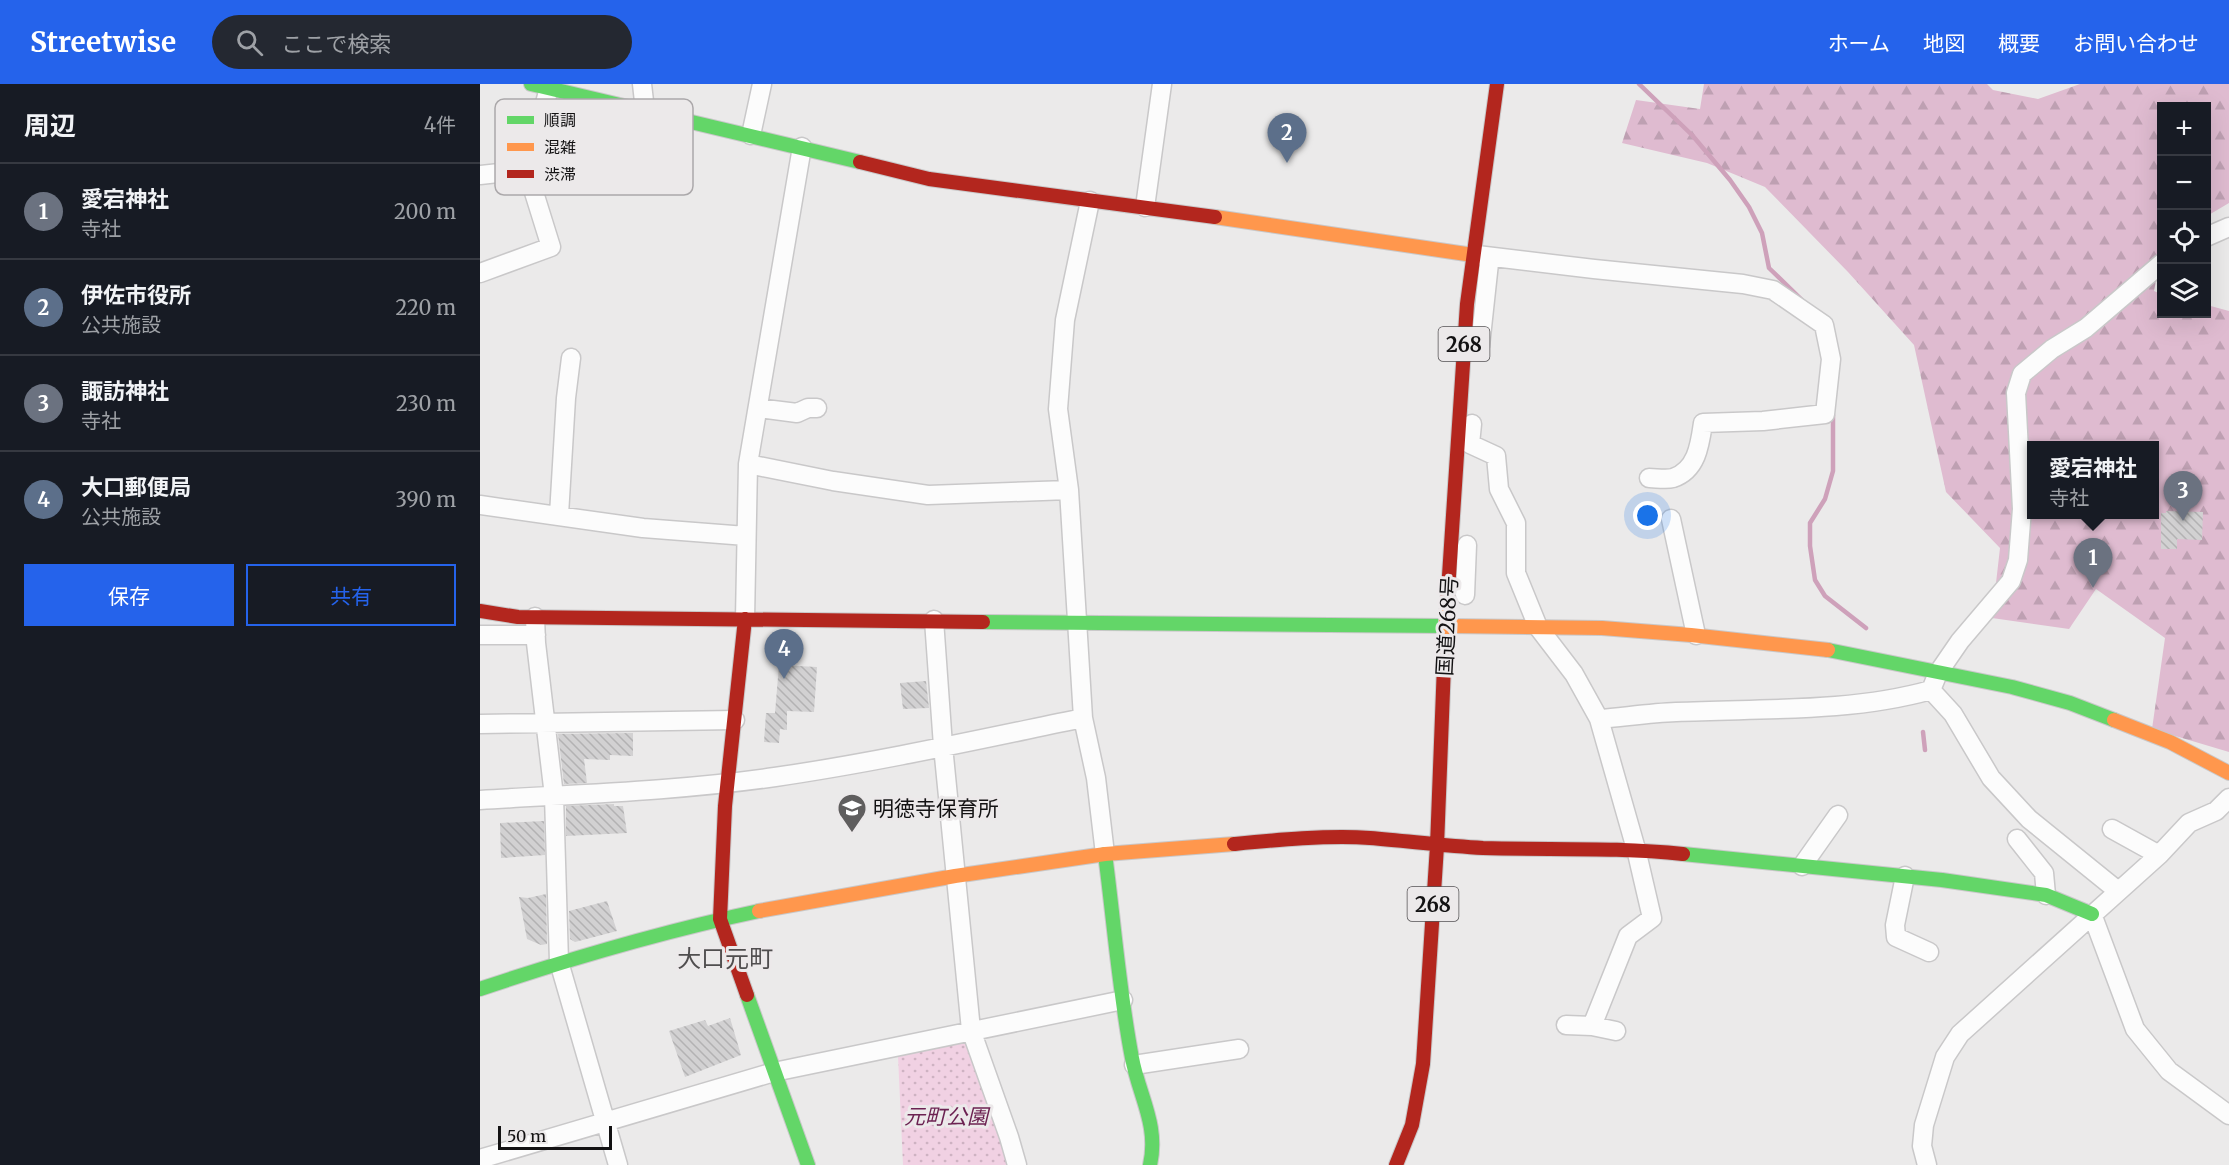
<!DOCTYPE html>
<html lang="ja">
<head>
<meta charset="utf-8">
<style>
	:root { --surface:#171b24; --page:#242831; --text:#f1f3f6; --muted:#9ea1a6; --line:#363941; --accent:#2563eb }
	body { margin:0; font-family:Merriweather,"Noto Sans JP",serif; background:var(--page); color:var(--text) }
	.controls { position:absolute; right:18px; top:18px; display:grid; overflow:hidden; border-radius:0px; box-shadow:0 6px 24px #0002 }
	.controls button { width:54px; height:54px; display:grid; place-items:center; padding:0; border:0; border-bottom:2px solid var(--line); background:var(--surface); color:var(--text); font:30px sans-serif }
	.scale { position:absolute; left:18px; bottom:15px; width:114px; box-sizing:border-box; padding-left:6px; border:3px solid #131213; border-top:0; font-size:16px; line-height:21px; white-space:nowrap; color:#131213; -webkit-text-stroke:4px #ece9ea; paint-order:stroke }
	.you { position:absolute; left:1168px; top:432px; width:21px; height:21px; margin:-15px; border:4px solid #fff; border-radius:50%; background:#1a73e8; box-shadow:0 0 0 9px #1a73e833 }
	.badge { display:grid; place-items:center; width:39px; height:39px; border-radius:50%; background:var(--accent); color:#fff; font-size:20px; font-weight:700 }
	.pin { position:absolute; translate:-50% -50px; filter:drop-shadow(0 2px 3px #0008) }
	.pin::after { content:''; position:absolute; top:32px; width:21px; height:18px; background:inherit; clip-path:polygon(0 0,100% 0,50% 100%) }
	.popup { position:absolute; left:1547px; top:357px; width:132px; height:78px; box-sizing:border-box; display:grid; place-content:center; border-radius:0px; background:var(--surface); filter:drop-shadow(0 2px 4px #0005); font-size:20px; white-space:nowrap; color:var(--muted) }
	.popup b { font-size:22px; color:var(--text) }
	.popup::after { content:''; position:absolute; left:50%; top:100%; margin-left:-12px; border:12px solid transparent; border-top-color:var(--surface) }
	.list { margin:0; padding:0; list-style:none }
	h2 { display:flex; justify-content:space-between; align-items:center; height:78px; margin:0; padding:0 24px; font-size:26px }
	h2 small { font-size:20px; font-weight:400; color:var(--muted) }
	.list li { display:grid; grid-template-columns:39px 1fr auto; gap:18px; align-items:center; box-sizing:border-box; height:96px; padding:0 24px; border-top:2px solid var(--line) }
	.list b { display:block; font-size:22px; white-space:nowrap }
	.list p { margin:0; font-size:20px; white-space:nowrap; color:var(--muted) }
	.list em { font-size:20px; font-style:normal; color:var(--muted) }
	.actions { display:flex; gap:12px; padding:18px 24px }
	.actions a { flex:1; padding:14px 0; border:2px solid var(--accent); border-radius:0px; text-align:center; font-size:21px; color:var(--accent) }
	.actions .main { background:var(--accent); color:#fff }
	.icon { flex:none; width:33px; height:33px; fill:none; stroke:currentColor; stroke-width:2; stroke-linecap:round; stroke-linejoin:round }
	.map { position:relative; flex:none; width:1749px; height:1081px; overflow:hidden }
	header { display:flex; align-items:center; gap:36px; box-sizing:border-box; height:84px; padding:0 30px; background:var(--accent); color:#fff }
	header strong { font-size:28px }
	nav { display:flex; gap:33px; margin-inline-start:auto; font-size:21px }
	.search { width:420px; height:54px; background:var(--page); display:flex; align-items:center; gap:15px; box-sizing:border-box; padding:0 21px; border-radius:33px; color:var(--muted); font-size:22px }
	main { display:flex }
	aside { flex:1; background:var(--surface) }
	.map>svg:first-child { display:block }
	.forest { fill:url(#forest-firs); fill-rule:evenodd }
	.park { fill:url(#park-dots) }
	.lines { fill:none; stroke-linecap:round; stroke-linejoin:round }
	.stream { stroke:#cea1ba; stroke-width:4.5 }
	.building { fill:url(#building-back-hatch) }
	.street-casing { stroke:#c9c8c9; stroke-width:21 }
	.fast-casing { stroke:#c9c8c9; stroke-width:16 }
	.slow-casing { stroke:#c9c8c9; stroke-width:16 }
	.jam-casing { stroke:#c9c8c9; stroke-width:16 }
	.street { stroke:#fcfcfc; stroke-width:18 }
	.fast { stroke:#63d668; stroke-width:14 }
	.slow { stroke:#ff974d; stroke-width:14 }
	.jam { stroke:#b3261e; stroke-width:14 }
	.slow-bridge-casing { stroke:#c9c8c9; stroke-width:16; stroke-linecap:butt }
	.slow-bridge { stroke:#ff974d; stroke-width:14 }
	.labels { text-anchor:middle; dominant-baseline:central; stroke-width:6; stroke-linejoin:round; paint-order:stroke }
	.shield { fill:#ece9ea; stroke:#545254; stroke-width:1.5 }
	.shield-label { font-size:20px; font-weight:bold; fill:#131213 }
	.street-label { font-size:21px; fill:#131213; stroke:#ece9ea }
	.poi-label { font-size:21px; fill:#131213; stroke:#ece9ea; text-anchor:start }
	.park-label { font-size:21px; font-style:italic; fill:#6c2252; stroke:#ece9ea }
	.quarter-label { font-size:24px; fill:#504e4f; stroke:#ece9ea }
	.key { fill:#ece9ea; stroke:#aba8aa; stroke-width:1.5 }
	.key-label { font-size:16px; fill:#131213 }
</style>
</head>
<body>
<header>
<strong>Streetwise</strong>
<div class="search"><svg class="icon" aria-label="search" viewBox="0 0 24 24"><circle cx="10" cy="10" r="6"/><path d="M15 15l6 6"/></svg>ここで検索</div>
<nav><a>ホーム</a><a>地図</a><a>概要</a><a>お問い合わせ</a></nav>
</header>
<main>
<aside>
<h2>周辺<small>4件</small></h2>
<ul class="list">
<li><span class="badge" style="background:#6b7280">1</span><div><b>愛宕神社</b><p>寺社</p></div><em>200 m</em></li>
<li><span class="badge" style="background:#5c6f8a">2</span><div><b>伊佐市役所</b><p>公共施設</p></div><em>220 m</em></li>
<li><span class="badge" style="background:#6b7280">3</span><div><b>諏訪神社</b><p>寺社</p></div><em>230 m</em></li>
<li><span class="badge" style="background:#5c6f8a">4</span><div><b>大口郵便局</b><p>公共施設</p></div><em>390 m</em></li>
</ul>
<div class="actions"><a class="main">保存</a><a>共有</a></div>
</aside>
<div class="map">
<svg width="1749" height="1081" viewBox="0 0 1749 1081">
	<defs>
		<pattern id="forest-firs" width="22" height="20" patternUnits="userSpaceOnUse" patternTransform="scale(1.5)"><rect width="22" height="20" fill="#dfbbd0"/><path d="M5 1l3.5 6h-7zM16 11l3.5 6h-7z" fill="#bea0b2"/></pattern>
		<pattern id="park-dots" width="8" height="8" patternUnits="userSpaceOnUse" patternTransform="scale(1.5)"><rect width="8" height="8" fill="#f1d1e3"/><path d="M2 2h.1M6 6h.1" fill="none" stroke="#ceb2c2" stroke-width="1.8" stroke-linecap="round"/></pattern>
		<pattern id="building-back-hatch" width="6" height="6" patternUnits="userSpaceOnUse" patternTransform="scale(1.5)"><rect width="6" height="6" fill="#d2d1d2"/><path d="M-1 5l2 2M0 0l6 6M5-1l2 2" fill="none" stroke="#b3b2b3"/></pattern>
	</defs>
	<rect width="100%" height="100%" fill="#ebeaea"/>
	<path class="forest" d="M1224,0h283l6,6 45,9 42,-15h149v119l-22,13 -1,-110h-44v144l-8,41 7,3 1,20h44l1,-9 22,6v441l-77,-23 13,-91 -69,-49 -27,40 -77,-11 8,-70 -54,-56 -32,-147 -66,-73 -83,-85 -58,-24 -85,-20 14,-43 64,9zM1552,362h122v68h-122z"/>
	<path class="park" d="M482,957l6,2 43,122h-108l-5,-109z"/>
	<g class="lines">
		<path class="stream" d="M1159,0l53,51 38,45 19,27 13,26 7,35 33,32
			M1353,331v56l-8,28 -15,24v23l5,34 10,16 41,32
			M1443,648l2,18"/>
	</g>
	<path class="building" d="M1686,427l37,1 -1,28 -25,-1v10h-16v-36h5z
		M299,581l38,2 -3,45 -27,-1v19l-7,-1 -1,14 -15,-1 2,-29h9z
		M446,597l3,27 -26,1 -3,-26z
		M153,649v23l-23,-1v5l-26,-1 3,24 -23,1 -6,-50z
		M134,720v2h9l4,27 -61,3v-30z
		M64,737l1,34 -44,3 -1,-35z
		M66,810l1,50 -6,1 -14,-6 -8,-42 9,1z
		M127,817l10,30 -42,11 -5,-3 -1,-28z
		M250,934l11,37 -56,22 -16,-46 36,-11 3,6z"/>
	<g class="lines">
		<g class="street-casing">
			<path id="street" d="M162,0l3,26
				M271,51l11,-51
				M0,91l47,-5
				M610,117l-25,119 -7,89 11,81 14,228 13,60 9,76
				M665,123l17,-123
				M1726,153l23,-10
				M997,171l117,14 149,15 30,6 51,35 7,34 -6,55 -62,7 -60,2c-3,21 -6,47 -30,55 -7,2 -17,0 -24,0
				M0,189l71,-26 -24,-77 22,-82
				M1000,262l9,-83
				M278,324l39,5 11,-5h9
				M992,340l-2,20 26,12 3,33 17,34v50l22,54 36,47 25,45 37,130 16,69 -24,18 -36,90 -26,-1
				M268,380l85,17 95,14 141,-5
				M0,421l163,23 103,8
				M79,431l7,-117 5,-40
				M1191,435l25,116
				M985,511l2,-50
				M55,533l1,26 18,153 5,166 59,203
				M265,535l3,-155 54,-317
				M454,536l9,126 28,284 38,107 8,28
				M0,551h56
				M1119,635c25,-2 51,-6 77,-7 84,-4 173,1 255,-22
				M0,640l255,-4
				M0,716c98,-6 198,-9 295,-23 103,-15 206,-38 308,-59
				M1632,745l47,26
				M1537,755l27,34 2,22
				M1322,782l36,-51
				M1425,792l-10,49 1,12 33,15
				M1638,807l-89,-72 -38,-41 -38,-64 -22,-24 7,-17 22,-32 51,-60 7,-21 4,-51 -6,-116 6,-19 30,-25 34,-21 76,-65
				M1612,830l43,115 34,42 60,44
				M1112,942l24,5
				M654,981l105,-16
				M0,1075l294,-87 349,-72
				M1447,1081l-5,-19 2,-21 21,-68 15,-23 199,-179 30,-32 27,-12 13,-13"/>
		</g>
		<g class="fast-casing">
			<path id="fast" d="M51,0l329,78
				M503,538l465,4
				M1348,566l184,37 58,16 44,17
				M625,770c9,68 14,137 27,204 7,38 27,67 18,107
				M1203,770l259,26 104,15 46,19
				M0,905c92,-31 185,-58 279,-78
				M267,911l61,170"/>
		</g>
		<g class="slow-casing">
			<path id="slow" d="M735,133l258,38
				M968,542l154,2 89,7 137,15
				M1634,636l56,22 59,31
				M279,827l196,-35 150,-22 129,-10"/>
		</g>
		<g class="jam-casing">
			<path id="jam" d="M380,78l69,17 286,38
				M967,522l20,-302 30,-220
				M0,527l38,6 465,5
				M265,535l-20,187 -5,113 27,76
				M754,760c42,-4 94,-9 136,-6 38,3 75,8 113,10 67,2 134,-1 200,6
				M916,1081l16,-40 11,-61 14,-218 8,-207"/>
		</g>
		<use href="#street" class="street"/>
		<use href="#fast" class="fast"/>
		<use href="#slow" class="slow"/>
		<use href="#jam" class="jam"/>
		<g class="slow-bridge-casing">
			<path id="slow-bridge" d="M965,555l2,-33"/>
		</g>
		<use href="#slow-bridge" class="slow-bridge"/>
	</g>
	<defs>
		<g id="school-pin" transform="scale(1.5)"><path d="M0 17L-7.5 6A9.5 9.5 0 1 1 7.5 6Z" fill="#5f5e5e" stroke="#ece9ea"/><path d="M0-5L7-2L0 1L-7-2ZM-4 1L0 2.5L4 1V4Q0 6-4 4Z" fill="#fff"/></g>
	</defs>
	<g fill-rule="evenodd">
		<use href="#school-pin" x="372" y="724"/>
	</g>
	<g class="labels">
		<g class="shield">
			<rect x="958.5" y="243" width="51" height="34" rx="4.5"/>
			<rect x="927.5" y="803" width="51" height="34" rx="4.5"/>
		</g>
		<g class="shield-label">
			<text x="984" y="260">268</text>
			<text x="953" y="820">268</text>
		</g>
		<g class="street-label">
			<text transform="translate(967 542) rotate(-87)">国道268号</text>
		</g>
		<g class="poi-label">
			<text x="393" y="724">明徳寺保育所</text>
		</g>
		<g class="park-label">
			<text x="466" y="1032">元町公園</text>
		</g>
		<g class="quarter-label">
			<text x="245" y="874">大口元町</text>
		</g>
	</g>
	<rect x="15" y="15" width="198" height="96" rx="9" class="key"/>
	<rect x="27" y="32" width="27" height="8" fill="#63d668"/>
	<rect x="27" y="59" width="27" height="8" fill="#ff974d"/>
	<rect x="27" y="86" width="27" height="8" fill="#b3261e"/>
	<g class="key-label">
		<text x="64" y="42">順調</text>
		<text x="64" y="69">混雑</text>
		<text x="64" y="96">渋滞</text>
	</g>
</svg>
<div class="controls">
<button>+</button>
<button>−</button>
<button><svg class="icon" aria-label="locate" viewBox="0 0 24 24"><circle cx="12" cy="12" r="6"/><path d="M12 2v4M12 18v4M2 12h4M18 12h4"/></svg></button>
<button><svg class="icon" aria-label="layers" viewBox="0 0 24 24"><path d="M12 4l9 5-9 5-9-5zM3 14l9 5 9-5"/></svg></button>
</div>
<div class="scale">50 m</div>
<div class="you"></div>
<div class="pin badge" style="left:1613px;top:504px;background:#6b7280">1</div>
<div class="popup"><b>愛宕神社</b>寺社</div>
<div class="pin badge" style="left:807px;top:79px;background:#5c6f8a">2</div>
<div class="pin badge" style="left:1703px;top:437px;background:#6b7280">3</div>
<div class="pin badge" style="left:304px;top:595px;background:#5c6f8a">4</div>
</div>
</main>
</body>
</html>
